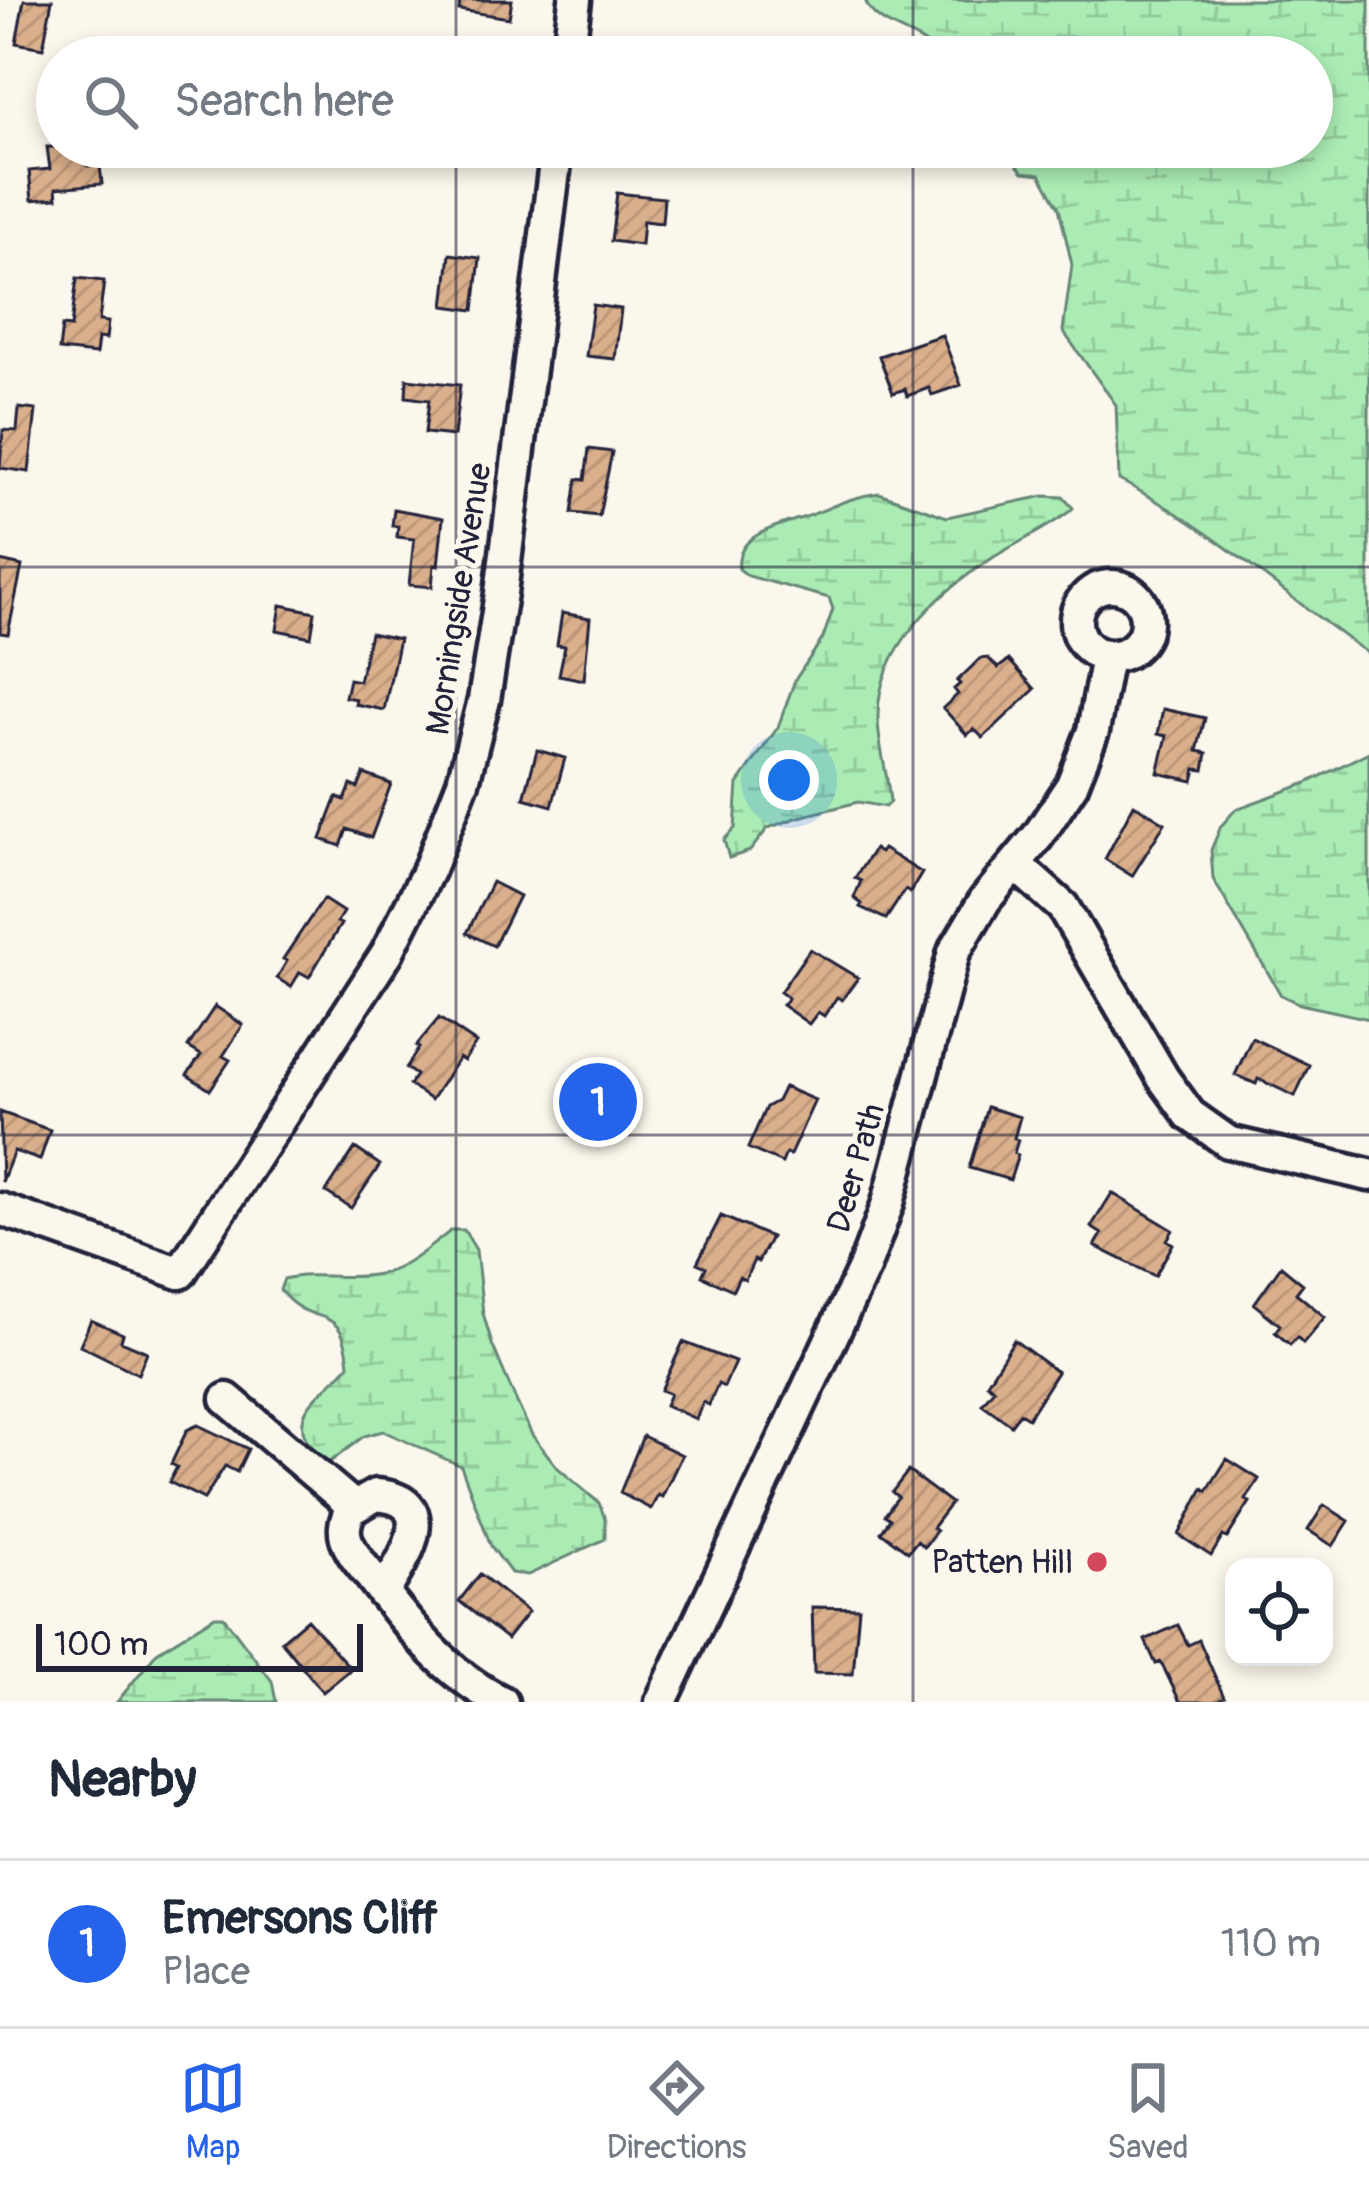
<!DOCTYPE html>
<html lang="en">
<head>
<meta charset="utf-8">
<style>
	:root { --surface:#fff; --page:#f6f6f7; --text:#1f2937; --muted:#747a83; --line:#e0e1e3; --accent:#2563eb }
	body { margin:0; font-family:Pangolin,sans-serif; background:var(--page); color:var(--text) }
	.controls { position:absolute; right:36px; bottom:36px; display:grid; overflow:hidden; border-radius:24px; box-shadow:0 6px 18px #0003 }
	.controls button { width:108px; height:108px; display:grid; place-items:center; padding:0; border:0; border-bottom:3px solid var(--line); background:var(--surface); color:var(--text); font:60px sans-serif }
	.scale { position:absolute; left:36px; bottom:30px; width:327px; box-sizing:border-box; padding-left:12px; border:6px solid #22223b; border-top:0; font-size:33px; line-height:42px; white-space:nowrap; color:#22223b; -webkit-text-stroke:9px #fbf7ec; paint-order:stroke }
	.you { position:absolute; left:789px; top:780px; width:42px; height:42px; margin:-30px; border:9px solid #fff; border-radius:50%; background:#1a73e8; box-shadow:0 0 0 18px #1a73e833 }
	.badge { display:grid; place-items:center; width:78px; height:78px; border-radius:50%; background:var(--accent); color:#fff; font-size:39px; font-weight:700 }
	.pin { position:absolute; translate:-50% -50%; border:6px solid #fff; box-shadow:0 3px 12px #0006 }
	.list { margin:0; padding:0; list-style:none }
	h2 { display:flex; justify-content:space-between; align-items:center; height:156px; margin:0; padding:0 48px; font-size:51px }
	h2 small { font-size:39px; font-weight:400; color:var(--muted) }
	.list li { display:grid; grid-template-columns:78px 1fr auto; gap:36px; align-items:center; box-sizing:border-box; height:168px; padding:0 48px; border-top:3px solid var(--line) }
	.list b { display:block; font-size:45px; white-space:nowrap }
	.list p { margin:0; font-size:39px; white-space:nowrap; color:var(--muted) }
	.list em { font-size:39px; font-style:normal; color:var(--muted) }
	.icon { flex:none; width:66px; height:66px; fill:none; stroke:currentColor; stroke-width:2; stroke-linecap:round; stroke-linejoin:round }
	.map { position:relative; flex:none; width:1369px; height:1702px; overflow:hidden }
	.search { position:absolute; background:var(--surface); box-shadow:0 6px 18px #0003; left:36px; right:36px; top:36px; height:132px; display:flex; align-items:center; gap:30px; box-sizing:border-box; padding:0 42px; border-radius:66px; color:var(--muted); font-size:45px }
	.sheet { height:324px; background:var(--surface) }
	nav { display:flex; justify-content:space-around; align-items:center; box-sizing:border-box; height:168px; border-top:3px solid var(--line); background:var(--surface); font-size:33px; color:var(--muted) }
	nav a { display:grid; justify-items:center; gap:6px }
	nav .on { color:var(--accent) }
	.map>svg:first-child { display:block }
	.wetland { fill:url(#wetland-marsh); stroke:#668778; stroke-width:3 }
	.building { fill:url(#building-hatch); stroke:#22223b; stroke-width:3 }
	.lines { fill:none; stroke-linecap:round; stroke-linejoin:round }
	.minor-casing { stroke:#22223b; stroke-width:39 }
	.minor { stroke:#fbf7ec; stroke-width:30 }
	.grid { fill:none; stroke:#22223b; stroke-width:3; stroke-opacity:0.55 }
	.poi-dot { fill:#d1495b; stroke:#fbf7ec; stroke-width:4.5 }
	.labels { text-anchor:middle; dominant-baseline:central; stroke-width:10; stroke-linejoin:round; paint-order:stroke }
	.street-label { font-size:33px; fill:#22223b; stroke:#fbf7ec }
	.poi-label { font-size:33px; fill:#22223b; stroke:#fbf7ec; text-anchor:end }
</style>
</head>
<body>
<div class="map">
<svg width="1369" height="1702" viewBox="0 0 1369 1702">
	<defs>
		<pattern id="wetland-marsh" width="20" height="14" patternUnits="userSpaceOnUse" patternTransform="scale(3)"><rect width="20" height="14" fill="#abecb4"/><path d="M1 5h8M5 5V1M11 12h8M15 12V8" fill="none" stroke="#93ca9c"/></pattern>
		<pattern id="building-hatch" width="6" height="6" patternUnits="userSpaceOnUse" patternTransform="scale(3)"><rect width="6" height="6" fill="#daaf8b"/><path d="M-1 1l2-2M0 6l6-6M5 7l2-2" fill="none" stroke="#bb9679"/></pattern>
	</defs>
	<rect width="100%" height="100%" fill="#fbf7ec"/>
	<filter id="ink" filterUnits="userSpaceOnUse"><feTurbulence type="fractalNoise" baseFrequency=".00833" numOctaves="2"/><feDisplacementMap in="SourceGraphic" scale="24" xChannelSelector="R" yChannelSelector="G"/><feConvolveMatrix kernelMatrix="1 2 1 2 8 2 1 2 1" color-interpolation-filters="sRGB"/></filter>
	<g filter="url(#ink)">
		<path class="wetland" d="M865,0h504v654c-84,-58 -158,-127 -250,-174l-3,-75 -53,-74 9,-66 -13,-57 -19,-34 -17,-2 -11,-13 -3,-12h303v-90h-373c-18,-27 -63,-26 -74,-57z
			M879,493l68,24 97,-21 19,1 10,11c-10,12 -62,38 -79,49 -55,35 -117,91 -116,161 0,28 10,56 12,84l-5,5 -27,-5 -62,16 -28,10 -18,23 -21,7 -5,-18 11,-12 3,-44 40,-57 17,-47 28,-42 10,-29 -4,-11 -81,-22 -9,-7c-6,-39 52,-45 77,-56 22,-9 39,-17 63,-20z
			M1369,752v267l-69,-15 -19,-9 -68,-116 -2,-29 10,-24 15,-17 71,-26z
			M452,1230h12l12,20 7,63 9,31 22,52 18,39 26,33 41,35 6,16v20l-77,36 -17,-2 -20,-27 -30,-80 -78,-35 -19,5 -34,26c-13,-5 -13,-7 -21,-18 -23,-35 21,-55 40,-79 -6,-68 -37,-33 -69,-75l4,-11c32,-8 64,2 95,-5 28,-5 51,-28 73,-44z
			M215,1616h8l49,65 4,21h-159l40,-50z"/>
		<path class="building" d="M24,0h28l-9,48 -27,-5z
			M460,0h52l-3,18 -50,-8z
			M47,147h40l1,19 12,-1 2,19 -46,4 1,10 -25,2 -3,-29 21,-2z
			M617,193l47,5 -2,25 -19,-2 -2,24 -30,-4z
			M450,254l30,4 -6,52 -30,-4z
			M77,278l27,3 -5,40 9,1 -2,17 -8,-1 -2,16 -37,-4 3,-24 9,1z
			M593,305l28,4 -6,50 -29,-3z
			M942,335l19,50 -29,10 -3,-7 -22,8 -2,-7 -12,4 -14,-37z
			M407,379l53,6 -6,51 -29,-3 4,-33 -23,-3z
			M19,408l17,2 -7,62 -29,-4 3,-38 14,1z
			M589,449l23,3 -13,64 -27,-3 5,-34 8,1z
			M394,509l49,9 -5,48 -4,-1 -2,22 -23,-2 5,-46 -17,-2 1,-11h-6z
			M0,561l22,5 -14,68 -8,-1z
			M281,605l34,7 -4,25 -34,-7z
			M562,613l28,5 -6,62 -25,-5 6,-29 -8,-1z
			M370,633l29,6 -15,71 -29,-6 1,-5 -11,-2 4,-18 10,2z
			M988,658l10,10 11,-8 26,29 -52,49 -9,-9 -7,6 -24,-27 15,-14 -4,-5 6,-5 -3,-3 23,-22z
			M1163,709l42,9 -8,33 10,2 -3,17 -8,-1 -3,12 -35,-8 9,-37 -9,-2z
			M537,750l28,8 -13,48 -28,-8z
			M364,774l27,10 -20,54 -24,-9 -6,17 -20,-7 16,-42 8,3 6,-15 7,3z
			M1134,804l31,19 -33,53 -27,-17z
			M874,849l6,4 3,-4 39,24 -12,20 -5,-3 -19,29 -26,-12 2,-3 -8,-6 7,-17 -6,-3z
			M492,882l27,14 -25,50 -27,-13z
			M323,899l20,13 -6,10 4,2 -32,53 -9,-5 -9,15 -14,-9 10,-17 -4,-2z
			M810,949l48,29 -16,22 -5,-3 -13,19 -6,-4 -9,12 -27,-19 6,-7 -8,-6z
			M215,1006l28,19 -20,31 7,4 -20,30 -23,-15 14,-20 -13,-8z
			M439,1018l37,25 -12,18 -5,-3 -28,42 -22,-15 7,-10 -10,-7 13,-20 -3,-2z
			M1252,1038l57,27 -14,31 -37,-17 -2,5 -21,-9z
			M784,1087l31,13 -25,55 -4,-2 -4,10 -34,-15 18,-41 11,-6z
			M987,1107l33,10 -6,21 4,2 -4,13 4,2 -8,25 -41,-12z
			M0,1112l50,18 -10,30 -26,-9 -12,31z
			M355,1148l25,17 -29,43 -25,-16z
			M1112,1193l61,37 -6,10 6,4 -18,32 -60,-30 7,-12 -11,-7z
			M721,1216l50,21 -13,25 -4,-2 -9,20 -6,-3 -6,13 -31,-14 4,-9 -9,-4z
			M1281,1266l22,18 -7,9 29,24 -22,26 -6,-6 -7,8 -15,-13 5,-7 -26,-21z
			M91,1320l32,14 -2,7 26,11 -9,22 -58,-29z
			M1014,1340l43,32 -29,46 -8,-5 -9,12 -29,-21 12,-15 -7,-6z
			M683,1342l52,20 -11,25 -6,-3 -9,21 -6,-3 -7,17 -31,-14 5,-11 -9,-4z
			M198,1425l50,24 -11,23 -12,-6 -21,33 -35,-17 8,-15 -6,-3 16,-34z
			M643,1436l39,19 -20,42 -4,-2 -7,14 -31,-16z
			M1227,1459l32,20 -13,21 4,2 -23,36 -4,-2 -12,20 -32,-21 24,-47 4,3z
			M908,1471l43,32 -19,25 4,3 -12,16 -7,-6 -9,11 -27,-20 9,-13 -5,-4 13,-18 -6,-5z
			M1324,1505l25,16 -16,25 -25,-16z
			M480,1574l48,38 -21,27 -48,-38z
			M812,1607l47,1 -6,66 -39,-1z
			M307,1619l44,50 -28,23 -42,-51z
			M1178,1625l10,20 11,-5 25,57 -9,5h-35l-19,-40 -5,2 -11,-24z"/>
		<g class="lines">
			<g class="minor-casing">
				<path id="minor" d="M568,57l7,-57
					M1076 621a35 35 0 1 1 70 0a35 35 0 1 1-70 0Z
					M1015,864l48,43 100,171 27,37 38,27 141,33
					M0,1209l180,64 207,-320 42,-84 34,-87 21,-82 17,-107 56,-446
					M227,1399l126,107
					M383,1593c19,-31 62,-93 -7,-98l-26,15c-4,10 -7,18 -4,28 4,15 17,28 26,40 37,49 74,96 130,124
					M661,1702l203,-434 24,-65 66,-251 31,-52 53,-64 34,-51 21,-54 14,-74"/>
			</g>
			<use href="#minor" class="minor"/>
		</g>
	</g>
	<path class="grid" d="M456,0v57M913,0v57M456,147v1555M913,147v1555M0,567h1369M0,1135h1369"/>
	<circle class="poi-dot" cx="1097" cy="1562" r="12"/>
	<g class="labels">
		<g class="street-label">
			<text transform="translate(459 599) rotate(-81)">Morningside Avenue</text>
			<text transform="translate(856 1168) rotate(-74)">Deer Path</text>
		</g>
		<g class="poi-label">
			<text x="1073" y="1562">Patten Hill</text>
		</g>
	</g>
</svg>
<div class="controls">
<button><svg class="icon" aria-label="locate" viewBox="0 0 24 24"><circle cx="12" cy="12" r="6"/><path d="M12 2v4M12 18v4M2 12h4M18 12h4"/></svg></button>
</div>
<div class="scale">100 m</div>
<div class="you"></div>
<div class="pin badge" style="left:598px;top:1102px">1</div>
<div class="search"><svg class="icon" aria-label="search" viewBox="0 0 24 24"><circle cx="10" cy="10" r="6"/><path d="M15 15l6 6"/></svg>Search here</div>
</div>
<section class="sheet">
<h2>Nearby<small></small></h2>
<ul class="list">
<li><span class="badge">1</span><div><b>Emersons Cliff</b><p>Place</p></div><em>110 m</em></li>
</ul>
</section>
<nav>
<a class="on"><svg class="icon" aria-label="map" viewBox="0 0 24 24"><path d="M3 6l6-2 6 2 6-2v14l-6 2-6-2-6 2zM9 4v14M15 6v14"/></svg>Map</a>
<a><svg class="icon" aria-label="directions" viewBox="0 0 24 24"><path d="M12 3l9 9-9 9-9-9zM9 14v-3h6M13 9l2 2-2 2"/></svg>Directions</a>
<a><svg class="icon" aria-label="saved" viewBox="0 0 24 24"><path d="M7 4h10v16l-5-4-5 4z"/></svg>Saved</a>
</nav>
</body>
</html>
